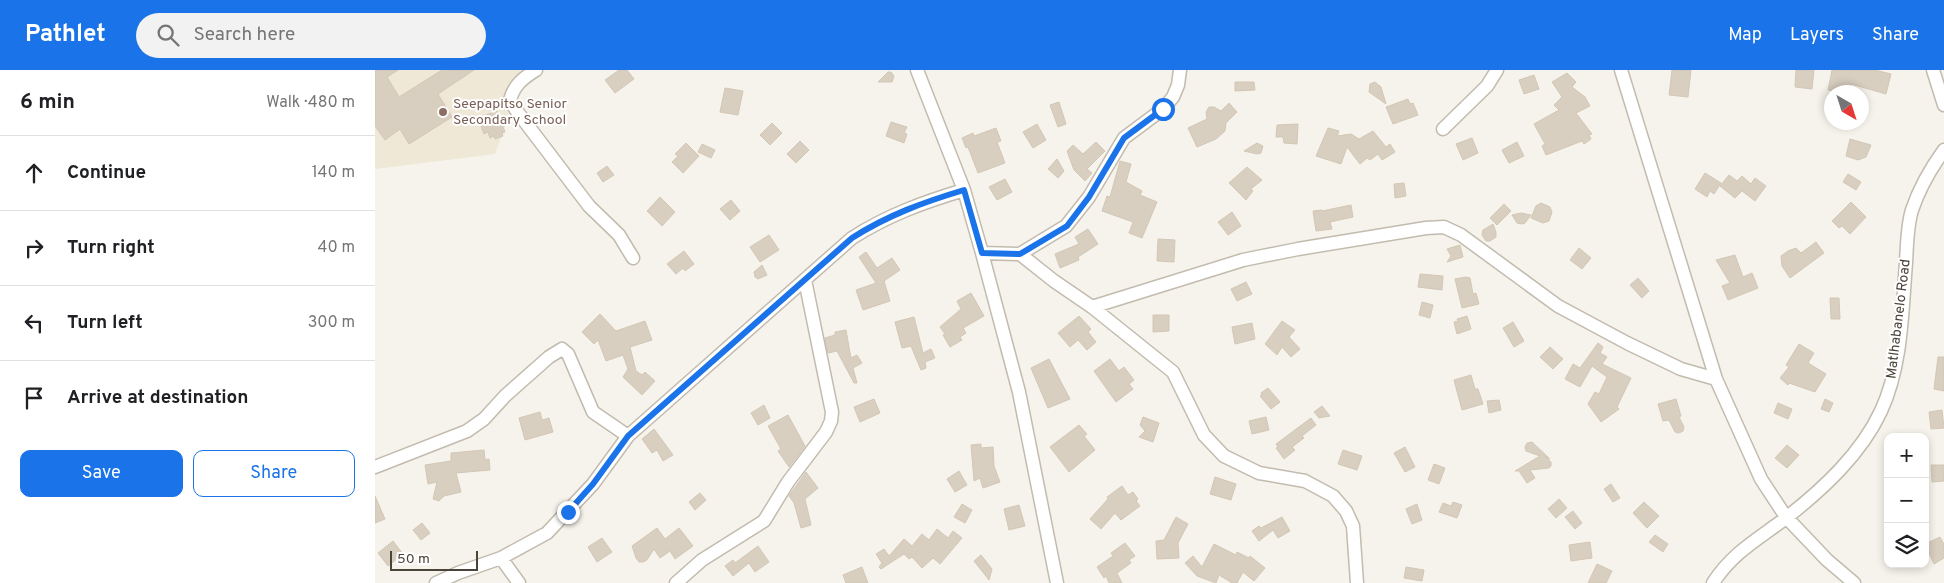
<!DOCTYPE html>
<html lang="en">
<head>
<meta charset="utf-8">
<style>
	:root { --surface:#fff; --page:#f2f2f2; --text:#202124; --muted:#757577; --line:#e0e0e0; --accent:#1a73e8 }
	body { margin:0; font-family:Overpass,sans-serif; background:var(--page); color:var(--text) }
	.controls { position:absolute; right:15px; bottom:15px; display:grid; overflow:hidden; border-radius:10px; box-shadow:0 2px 8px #0003 }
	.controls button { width:45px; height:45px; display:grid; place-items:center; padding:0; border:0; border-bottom:1px solid var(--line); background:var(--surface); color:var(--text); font:25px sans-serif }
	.compass { position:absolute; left:1449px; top:15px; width:45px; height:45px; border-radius:50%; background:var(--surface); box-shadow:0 2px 8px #0003; rotate:141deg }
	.scale { position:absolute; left:15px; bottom:12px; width:88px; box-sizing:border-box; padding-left:5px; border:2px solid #4b4439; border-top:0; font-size:14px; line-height:18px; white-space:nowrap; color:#4b4439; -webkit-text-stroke:4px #fff; paint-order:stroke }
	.stop { position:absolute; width:15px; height:15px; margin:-11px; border:4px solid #1a73e8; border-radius:50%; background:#fff }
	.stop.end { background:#1a73e8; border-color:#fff; box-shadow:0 1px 5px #0008 }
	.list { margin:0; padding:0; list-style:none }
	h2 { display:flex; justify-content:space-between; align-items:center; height:65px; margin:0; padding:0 20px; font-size:21px }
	h2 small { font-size:16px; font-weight:400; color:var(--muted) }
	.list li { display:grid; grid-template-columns:32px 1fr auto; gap:15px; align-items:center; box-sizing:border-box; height:75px; padding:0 20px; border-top:1px solid var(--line) }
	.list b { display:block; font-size:19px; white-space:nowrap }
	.list em { font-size:16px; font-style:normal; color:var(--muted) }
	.actions { display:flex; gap:10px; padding:15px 20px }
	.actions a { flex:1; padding:11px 0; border:1px solid var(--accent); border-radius:10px; text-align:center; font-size:18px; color:var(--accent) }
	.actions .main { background:var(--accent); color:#fff }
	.icon { flex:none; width:28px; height:28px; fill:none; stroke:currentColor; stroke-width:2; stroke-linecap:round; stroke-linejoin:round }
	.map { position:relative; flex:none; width:1569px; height:513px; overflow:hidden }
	header { display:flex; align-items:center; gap:30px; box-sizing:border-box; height:70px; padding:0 25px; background:var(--accent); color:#fff }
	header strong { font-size:24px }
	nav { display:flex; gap:28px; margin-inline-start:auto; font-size:18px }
	.search { width:350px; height:45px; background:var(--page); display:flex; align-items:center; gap:12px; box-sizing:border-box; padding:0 18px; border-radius:28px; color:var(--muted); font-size:19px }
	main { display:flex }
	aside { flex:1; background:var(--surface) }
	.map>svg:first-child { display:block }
	.education { fill:#efe8d6 }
	.building { fill:#d8cfc1; stroke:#d3c7b4 }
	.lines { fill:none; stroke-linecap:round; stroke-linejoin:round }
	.minor-casing { stroke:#c2bbae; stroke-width:15 }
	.minor { stroke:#fff; stroke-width:12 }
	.route { stroke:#1a73e8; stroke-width:6 }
	.education-dot { fill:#8d6e63; stroke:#fff; stroke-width:2 }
	.labels { text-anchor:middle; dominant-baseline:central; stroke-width:4; stroke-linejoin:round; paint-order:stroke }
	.education-label { font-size:14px; fill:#785e54; stroke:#fff; text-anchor:start }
	.street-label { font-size:14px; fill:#4b4439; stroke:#fff }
</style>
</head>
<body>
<header>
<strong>Pathlet</strong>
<div class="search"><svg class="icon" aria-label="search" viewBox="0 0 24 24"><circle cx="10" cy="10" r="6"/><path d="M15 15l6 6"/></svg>Search here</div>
<nav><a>Map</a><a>Layers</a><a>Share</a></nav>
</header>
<main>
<aside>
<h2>6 min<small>Walk · 480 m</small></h2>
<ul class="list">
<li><svg class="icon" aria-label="ahead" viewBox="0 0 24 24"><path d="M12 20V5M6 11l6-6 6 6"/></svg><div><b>Continue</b></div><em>140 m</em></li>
<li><svg class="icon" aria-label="right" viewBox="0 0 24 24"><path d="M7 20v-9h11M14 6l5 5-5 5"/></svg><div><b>Turn right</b></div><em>40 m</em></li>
<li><svg class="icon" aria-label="left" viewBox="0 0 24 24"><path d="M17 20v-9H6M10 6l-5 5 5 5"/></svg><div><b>Turn left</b></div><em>300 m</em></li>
<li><svg class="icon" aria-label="arrive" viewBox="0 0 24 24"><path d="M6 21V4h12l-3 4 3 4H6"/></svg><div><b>Arrive at destination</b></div></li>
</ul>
<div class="actions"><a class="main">Save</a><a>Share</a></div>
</aside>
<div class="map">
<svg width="1569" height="513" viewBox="0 0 1569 513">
	<rect width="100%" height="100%" fill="#f6f3ec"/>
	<path class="education" d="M0,0h151l-31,84 -120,15z"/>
	<path class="building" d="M0,0h23l-11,7 12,20 43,-27h32l-36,24 14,23 -43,27 -9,-15 -15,11 -10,-14z
		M244,0h8l7,9 -19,14 -10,-13z
		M1297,0h19l-3,27 -19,-2z
		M1421,0h18l-2,19 -17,-2z
		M1457,0h43l16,4 -5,20 -35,-10 -1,8h-5l-17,-2z
		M513,2h3l3,4 -2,6h-14z
		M1192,3l9,9 -4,5 13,10 5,9 -14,7 16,21 -3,1 2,4 -7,5 -2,-3 -36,14 -4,-9 3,-2 -11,-20 25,-14 -5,-5 8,-8 -10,-15z
		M1159,5l5,14 -15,5 -5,-14z
		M860,12h19l1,8 -20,1z
		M1000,12l6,5 5,17 -17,-12 1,-8z
		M350,18l18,3 -5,24 -18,-3z
		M1033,29l2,5 3,-1 5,12 -25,9 -7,-17z
		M684,32l7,22 -8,3 -8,-22z
		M854,33l8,9 -11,11 -1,8 -9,8 -19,8 -9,-19 19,-9 -1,-7 3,-5h5l7,4z
		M122,41l8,21 -3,1 1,3 -8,3 -1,-3 -4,2 -2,-6 -4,2 -6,-16z
		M516,52l16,5 -3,6 3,1 -3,9 -18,-7z
		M397,53l10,10 -12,12 -10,-10z
		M662,54l9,16 -13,8 -10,-16z
		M923,54l-1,20 -13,-1 -1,-6h-7l1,-12z
		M621,58l5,13 -4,1 8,21 -27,10 -10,-26 -2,1 -4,-10 11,-5 1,3z
		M953,58l11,3 -2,5 14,-2 8,5 14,-8 13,16 4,-3 5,8 -13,8 -4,-6 -8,6 -3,-2 -7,6 -13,-17 -6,17 -25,-8z
		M1097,68l6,15 -15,7 -7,-16z
		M1475,69l21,6 -5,12 -8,3 -12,-4z
		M425,71l9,9 -13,13 -9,-9z
		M721,72l9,9 -18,18 5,4 -7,8 -11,-11 -7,-19 6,-6 10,9z
		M1142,72l7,14 -15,7 -7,-13z
		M311,73l13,13 -16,17 -11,-11 6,-6 -3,-2z
		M882,73l6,3 -2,7 -4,1 -13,-3z
		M327,74l13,6 -4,8 -13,-6z
		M682,89l7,12 -6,7 -10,-9z
		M745,91l11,3 -5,18 16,9 -2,4 17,7 -15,36 -13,-5 4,-11 -31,-11 5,-15 3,1z
		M232,96l7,9 -11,7 -6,-9z
		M872,97l15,13 -11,9 2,2 -7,9 -17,-17z
		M1330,103l16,10 -7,11 -4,-3 -3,6 -12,-8z
		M1473,104l13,8 -5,8 -13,-8z
		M1354,105l8,6 5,-5 9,8 4,-6 11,8 -11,15 -13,-10 -7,7 -15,-12z
		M630,109l7,13 -15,8 -8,-13z
		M1029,113l2,13 -11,2 -1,-14z
		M285,127l15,15 -13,14 -15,-15z
		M356,130l9,11 -10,9 -10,-11z
		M1476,132l15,15 -16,17 -8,-8 -3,2 -7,-7z
		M1166,133l9,4 2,5 -3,9 -6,2 -12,-5 5,-12z
		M1129,134l7,7 -14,14 -7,-7z
		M976,135l2,12 -23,5 2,7 -16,2 -3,-20 9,-1v1z
		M857,142l9,14 -13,9 -10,-13z
		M1146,143l10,2 -6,8 -3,1 -5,-1 -5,-8z
		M1118,154l3,8v5l-6,4h-4l-4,-6 1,-5z
		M713,159l10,15 -20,13 1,3 -19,8 -5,-14 24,-10 -4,-7z
		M394,165l10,15 -19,12 -10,-15z
		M783,169l17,1 -1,22 -17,-1z
		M1441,172l8,11 -34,25 -8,-12 -1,-10 7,-5 8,-3 5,5z
		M1085,175l3,12 -16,5 4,-6 -4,-7z
		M1204,178l12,10 -9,11 -12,-9z
		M309,181l10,13 -9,7 -2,-3 -7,6 -9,-10z
		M491,182l11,16 15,-10 8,12 -16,11 6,20 -27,9 -7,-20 20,-7 -17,-26z
		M1360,185l8,22 9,-4 6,15 -30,12 -6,-14 8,-3 -14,-23z
		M387,195l5,10 -9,4 -3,-2 -1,-5z
		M1045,204l23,2 -1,14 -24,-3z
		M1091,207l4,1 3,16 3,-1 3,11 -17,4 -7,-29z
		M1263,208l11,13 -7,7 -12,-13z
		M871,212l6,12 -15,7 -6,-12z
		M596,223l13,23 -21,12 3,5 -6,4 2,3 -12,7 -7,-12 2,-1 -5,-7 21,-18 -4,-8z
		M1455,228h9l1,21h-9z
		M1047,232l11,3 -3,13 -11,-3z
		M225,244l16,17 29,-10 7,19 -22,7 6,24 6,4 3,-3 10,9 -13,14 -19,-18 5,-8 -5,-14 -17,6 -8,-21 -4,4 -12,-12z
		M778,245h16v16l-16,1z
		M704,246l12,13 -3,3 8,10 -9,8 -9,-10 -8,7 -12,-14z
		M1092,246l4,13 -14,5 -3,-12 4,-1 -1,-2z
		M539,247l9,36 8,-4 4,9 -10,4 1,6 -5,2 -10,-24 -9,2 -7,-26z
		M907,251l13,9 -6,7 11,12 -9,8 -9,-10 -5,8 -12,-11z
		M1138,252l11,19 -10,6 -11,-19z
		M877,253l3,16 -20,5 -3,-17z
		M471,260l5,28 6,-3 5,8 -9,5 4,15h-3l-17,-32 -9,2 -3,-15 10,-3v-3z
		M1223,273l5,4 -3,6 7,4 -5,7 29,14 -14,29 2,2 -18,13 -13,-18 7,-12 4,2 8,-17 -15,-11 -12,21 -15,-8 8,-15 7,4z
		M1424,274l15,9 -6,10 18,11 -11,18 -26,-9 -1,2 -8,-7 9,-11 -3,-2z
		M1175,277l13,12 -10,10 -13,-12z
		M1563,287h6v34l-10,-2z
		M674,289l21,40 -22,9 -17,-40z
		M735,289l9,12 5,-4 10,13 -5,4 4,5 -17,13 -22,-31z
		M1096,305l4,14h3l5,15 -21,6 -8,-30z
		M893,318l12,14 -9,7 -11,-13 2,-1 -1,-2z
		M499,329l6,14 -20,9 -6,-15z
		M1301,329l5,17 -2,1 5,10 -1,4 -4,2 -4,-1 -6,-12 -6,1 -5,-17z
		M1450,329l8,4 -4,9 -8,-3z
		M1124,330l2,10 -12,3 -2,-12z
		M1403,333l14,6 -4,10 -14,-6z
		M389,335l6,13 -12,7 -7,-12z
		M947,336l8,10 -11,2 -5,-6z
		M1567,340l2,18 -13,1 -2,-17z
		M165,342l2,8 7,-2 4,14 -28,8 -6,-22z
		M413,345l17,31 -16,21 -11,-16 3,-2 -13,-23z
		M768,347l16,6 -6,19 -14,-5 6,-6 -5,-6z
		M891,347l3,13 -17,4 -3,-13z
		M936,348l5,7 -14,11 2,2 -12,9 3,3 -11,9 -8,-11 2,-1 -2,-3z
		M704,355l8,9 -3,2 11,14 -26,22 -19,-25z
		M279,359l19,26 -10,6 -6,-11 -5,3 -10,-14z
		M1157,372l18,17 -5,-2 6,5v4l-2,2 -19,2 5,8 -8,5 -8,-12h-4l25,-15 -14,-5 -1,-4 2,-4z
		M606,374v4l12,-1 1,19 6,16 -17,6 -3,-10 -6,3 -3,-36z
		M1412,375l12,10 -12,13 -12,-10z
		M1030,377l10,20 -10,5 -11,-19z
		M109,380l1,10 4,-1 1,11 -34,3 5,19 -17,4 -5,5 -6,-2 4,-17 -9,2 -3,-19 26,-4v-8z
		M968,380l19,6 -5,14 -19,-6z
		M1059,394l11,4 -6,16 -11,-4z
		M1556,395h13v16l-12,1z
		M584,401l8,14 -12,7 -8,-13z
		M431,402l12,16 -13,11 6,26 -10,3 -7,-25 -5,-7z
		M840,407l21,7 -5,16 -21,-6z
		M1236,414l9,14 -7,4 -9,-13z
		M747,416l6,9 5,-3 5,7 -2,2 4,5 -19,14 -6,-7 -14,16 -11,-10 18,-20 -1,-2z
		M325,423l6,7 -11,10 -6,-8z
		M0,426l10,23 -10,4z
		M1184,429l8,9 -11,10 -8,-9z
		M1078,432l9,3 -5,13 -18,-6 4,-9 8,3z
		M1269,432l15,14 -12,12 -14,-15z
		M587,434l10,6 -7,13 -11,-6z
		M1042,434l5,16 -10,4 -6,-15z
		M644,435l6,21 -16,4 -5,-21z
		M1198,441l9,12 -7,6 -10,-12z
		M801,447l12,7 -10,19 1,15 -22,1 -1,-18 8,-1z
		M907,447l8,14 -12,7 -5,-8 -14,11 -7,-10 7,-5 2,2z
		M47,453l8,10 -9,7 -8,-10z
		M282,458l8,11 14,-11 14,18 -18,13 -5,-8 -10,7 -6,-9 -7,11 -4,2h-4l-3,-4 -4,-12z
		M562,459l11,9 5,-7 9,7 -22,26 -7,-6 -11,10 -10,-11 -3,2 -5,-5 -23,15 -2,-2 3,-4 -6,-9 8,-5 5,7 15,-17 8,7 10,-12 7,6z
		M1280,465l13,9 -5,8 -14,-10z
		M1565,467l4,7v14l-10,6 -9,-20z
		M227,468l10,14 -15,10 -9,-15z
		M18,471l10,13 -15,12 -10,-13z
		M1215,472l2,16 -21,3 -2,-16z
		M750,473l10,13 -6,4 2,3 -14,10 5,10h-13l-3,-7 -2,2 -7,-11 16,-11 -2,-3z
		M839,474l22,11 1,-3 12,6 1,-2 15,12 -11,13 -11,-9 -6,11h-5l-13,-8 -3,8 -19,-7 -12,-13 8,-7 9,11z
		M383,476l11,16 -14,10 -6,-9 -16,13 -8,-10 8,-6 2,3z
		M606,485l11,14 -3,11 -15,-19z
		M1222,494l15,7 -6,12h-18z
		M487,497l6,16h-22l-3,-8z
		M1031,497l18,3 -2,11 -18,-3z"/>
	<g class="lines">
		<g class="minor-casing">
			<path id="minor" d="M161,0c-13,8 -22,15 -26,30l6,10 73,96 30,29 14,23
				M542,0l47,120 18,63 37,139 38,191
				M1246,0l95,309 45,100 25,38 41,43 27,23
				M1558,0l11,35
				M1068,59l44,-43 10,-16
				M607,183l38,1 34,27 38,26 151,-47 55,-11 128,-21 18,-1 17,8 97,71 69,37 54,26 35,10
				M645,184l46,-28 23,-29 35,-59 39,-29 10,-12 5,-12 2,-15
				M717,237l81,65 31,63 20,21 35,17 46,8 28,15 13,15 7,15 4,57
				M0,397l92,-36 17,-12 21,-23 44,-39 13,-8 6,5 25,58 35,24
				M126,488l18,25
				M61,513l22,-10 43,-15 46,-25 46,-49 35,-48 224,-198c36,-23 72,-36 112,-48
				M301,513l26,-23 62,-39 24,-39 38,-50 5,-11 1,-9 -27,-132
				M1338,513c19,-30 45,-44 73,-65 37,-29 75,-64 95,-107 21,-45 21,-99 25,-148 1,-17 1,-37 6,-53 7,-21 19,-42 32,-60"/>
		</g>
		<use href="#minor" class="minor"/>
	</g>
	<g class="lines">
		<path class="route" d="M193,442l25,-28 35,-48 224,-198c36,-23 72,-36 112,-48l18,63 38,1 47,-28 22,-29 35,-59 39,-29"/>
	</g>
	<circle class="education-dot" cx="68" cy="42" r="5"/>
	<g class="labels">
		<g class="education-label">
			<text x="78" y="34">Seepapitso Senior<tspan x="78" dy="16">Secondary School</tspan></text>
		</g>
		<g class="street-label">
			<text transform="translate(1524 249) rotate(-83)">Matlhabanelo Road</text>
		</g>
	</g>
</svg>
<div class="controls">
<button>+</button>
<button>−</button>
<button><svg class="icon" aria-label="layers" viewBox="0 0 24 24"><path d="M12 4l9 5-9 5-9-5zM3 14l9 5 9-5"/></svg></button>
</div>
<svg class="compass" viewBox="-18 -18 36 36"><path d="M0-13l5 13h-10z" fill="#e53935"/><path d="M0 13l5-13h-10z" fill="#757577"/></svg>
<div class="scale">50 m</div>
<div class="stop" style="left:788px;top:39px"></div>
<div class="stop end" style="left:193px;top:442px"></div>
</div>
</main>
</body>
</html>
